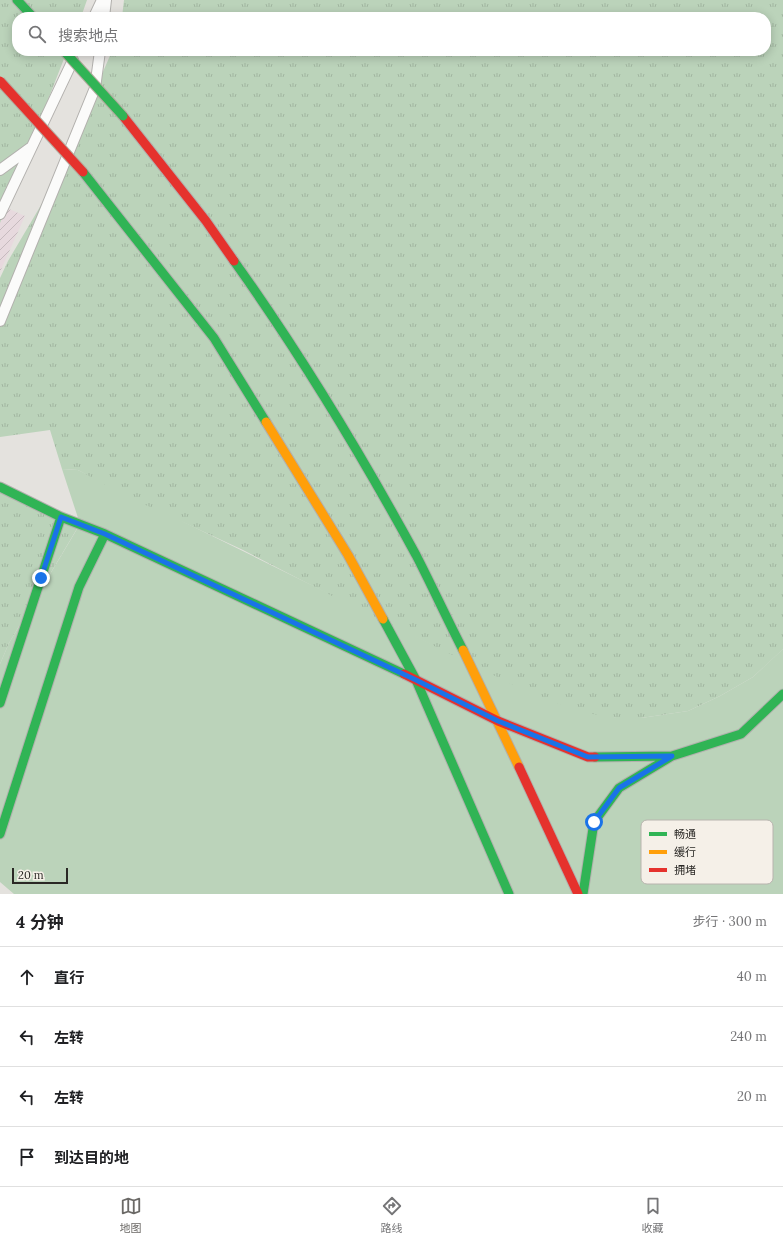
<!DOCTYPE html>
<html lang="zh">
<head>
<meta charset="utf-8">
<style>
	:root { --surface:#fff; --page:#f2f2f2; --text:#202124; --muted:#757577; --line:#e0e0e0; --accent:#6b6966 }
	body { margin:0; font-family:Lora,"Noto Sans SC",serif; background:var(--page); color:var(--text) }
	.scale { position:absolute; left:12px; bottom:10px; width:56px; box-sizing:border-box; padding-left:4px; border:2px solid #2a2825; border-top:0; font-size:11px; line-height:14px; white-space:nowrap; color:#2a2825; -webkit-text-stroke:3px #f5f0e8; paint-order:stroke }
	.stop { position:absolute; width:12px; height:12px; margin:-9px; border:3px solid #1a73e8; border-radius:50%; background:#fff }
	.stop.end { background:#1a73e8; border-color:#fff; box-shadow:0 1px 4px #0008 }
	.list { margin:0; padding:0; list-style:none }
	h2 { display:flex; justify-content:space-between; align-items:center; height:52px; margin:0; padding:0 16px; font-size:17px }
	h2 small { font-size:13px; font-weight:400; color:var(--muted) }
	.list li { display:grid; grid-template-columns:26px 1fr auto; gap:12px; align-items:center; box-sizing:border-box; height:60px; padding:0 16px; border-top:1px solid var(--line) }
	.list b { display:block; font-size:15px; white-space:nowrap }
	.list em { font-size:13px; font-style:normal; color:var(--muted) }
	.icon { flex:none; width:22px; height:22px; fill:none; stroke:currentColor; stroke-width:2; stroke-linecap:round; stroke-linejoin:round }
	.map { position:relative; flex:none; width:783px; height:894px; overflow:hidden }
	.search { position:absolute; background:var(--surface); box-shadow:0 2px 10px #0003; left:12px; right:12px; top:12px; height:44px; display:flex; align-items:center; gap:10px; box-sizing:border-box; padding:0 14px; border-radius:16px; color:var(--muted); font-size:15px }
	.sheet { height:292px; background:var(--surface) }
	nav { display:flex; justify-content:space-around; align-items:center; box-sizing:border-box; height:56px; border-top:1px solid var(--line); background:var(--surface); font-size:11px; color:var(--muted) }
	nav a { display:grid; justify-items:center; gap:2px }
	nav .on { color:var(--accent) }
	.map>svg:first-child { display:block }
	.industrial { fill:url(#industrial-furrows) }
	.green { fill:#bbd3ba }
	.park { fill:url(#park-tufts) }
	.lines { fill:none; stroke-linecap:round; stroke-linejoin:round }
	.lane-casing { stroke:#b2b0ad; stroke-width:12 }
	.fast-casing { stroke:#b2b0ad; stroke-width:11 }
	.slow-casing { stroke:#b2b0ad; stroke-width:11 }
	.jam-casing { stroke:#b2b0ad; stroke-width:11 }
	.lane { stroke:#fbfbfa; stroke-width:10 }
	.fast { stroke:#30b455; stroke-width:9 }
	.slow { stroke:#ff9f0a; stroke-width:9 }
	.jam { stroke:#e5322d; stroke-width:9 }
	.fast-bridge-casing { stroke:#b4aa9e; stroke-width:11; stroke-linecap:butt }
	.jam-bridge-casing { stroke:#b4aa9e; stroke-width:11; stroke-linecap:butt }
	.fast-bridge { stroke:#30b455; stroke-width:9 }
	.jam-bridge { stroke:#e5322d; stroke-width:9 }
	.route { stroke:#1a73e8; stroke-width:5 }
	.key { fill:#f5f0e8; stroke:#b8b4ae; stroke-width:1 }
	.key-label { font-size:11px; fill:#2a2825 }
</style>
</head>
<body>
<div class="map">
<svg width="783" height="894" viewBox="0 0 783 894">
	<defs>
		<pattern id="industrial-furrows" width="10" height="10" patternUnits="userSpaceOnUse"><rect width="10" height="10" fill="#e7d9de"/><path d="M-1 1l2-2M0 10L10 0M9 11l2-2" fill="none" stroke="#c6babe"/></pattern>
		<pattern id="park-tufts" width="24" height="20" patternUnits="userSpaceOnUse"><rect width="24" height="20" fill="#bbd3ba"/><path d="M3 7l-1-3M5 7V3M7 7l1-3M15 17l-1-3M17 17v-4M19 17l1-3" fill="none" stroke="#a1b5a0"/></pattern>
	</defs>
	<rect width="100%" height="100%" fill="#e4e2de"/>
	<path class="industrial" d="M0,205l25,11 -25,56z"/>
	<path class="green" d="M62,469l16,1 386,190 152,58h25l47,-7 32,-15 33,-19 30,-28v245h-769l-14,-12v-218l9,-21 71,-119z"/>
	<path class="park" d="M0,0h87l-6,17h-64v34h50l-67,172z
		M124,0h659v649l-2,2 -28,26 -33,19 -32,15 -47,7h-25l-29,-5 -51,-17 -196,-96 -97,-50 -121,-56 -44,-24 -16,-1 -12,-39 -50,7v-159l8,-17 49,-83 55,-127h654v-34h-644z
		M0,491l78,36 -69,116 -9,21z"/>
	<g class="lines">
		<g class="lane-casing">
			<path id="lane" d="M94,17l8,-17
				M104,17l2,-17
				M0,170l30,-22
				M0,214l73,-154
				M0,321l95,-233 5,-37"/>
		</g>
		<g class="fast-casing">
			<path id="fast" d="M17,0l16,17
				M83,172l131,166 52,84
				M234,261c67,94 127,193 182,294 16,31 31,64 47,95
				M0,487l61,30 44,17 299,140
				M383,619l33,61 93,214
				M0,703l61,-186
				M595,757l77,-1 69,-22 42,-40
				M0,834l79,-247 26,-53
				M583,894l11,-72 25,-34 53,-32"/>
		</g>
		<g class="slow-casing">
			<path id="slow" d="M266,422l82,133 35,64
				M463,650l56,117"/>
		</g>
		<g class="jam-casing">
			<path id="jam" d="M123,116l83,105 28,40
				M404,674l94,47 90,36h7
				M519,767l59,127"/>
		</g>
		<use href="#lane" class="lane"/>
		<use href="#fast" class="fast"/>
		<use href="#slow" class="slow"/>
		<use href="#jam" class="jam"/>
		<g class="fast-bridge-casing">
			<path id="fast-bridge" d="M64,51l59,65"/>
		</g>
		<g class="jam-bridge-casing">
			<path id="jam-bridge" d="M0,81l83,91"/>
		</g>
		<use href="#fast-bridge" class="fast-bridge"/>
		<use href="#jam-bridge" class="jam-bridge"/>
	</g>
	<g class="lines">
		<path class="route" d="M41,578l20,-61 44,17 311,146 82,41 90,36 84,-1 -53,32 -25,34"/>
	</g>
	<rect x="641" y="820" width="132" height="64" rx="6" class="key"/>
	<rect x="649" y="832" width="18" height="4" fill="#30b455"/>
	<rect x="649" y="850" width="18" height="4" fill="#ff9f0a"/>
	<rect x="649" y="868" width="18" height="4" fill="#e5322d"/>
	<g class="key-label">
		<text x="674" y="838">畅通</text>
		<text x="674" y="856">缓行</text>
		<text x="674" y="874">拥堵</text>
	</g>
</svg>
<div class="scale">20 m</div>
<div class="stop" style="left:594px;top:822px"></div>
<div class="stop end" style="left:41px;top:578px"></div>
<div class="search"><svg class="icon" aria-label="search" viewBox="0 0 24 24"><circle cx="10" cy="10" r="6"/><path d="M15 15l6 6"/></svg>搜索地点</div>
</div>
<section class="sheet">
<h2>4 分钟<small>步行 · 300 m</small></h2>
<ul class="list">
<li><svg class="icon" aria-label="ahead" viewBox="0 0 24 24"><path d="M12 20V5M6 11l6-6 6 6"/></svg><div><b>直行</b></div><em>40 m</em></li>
<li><svg class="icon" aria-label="left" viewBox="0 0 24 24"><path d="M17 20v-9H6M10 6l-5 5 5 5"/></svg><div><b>左转</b></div><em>240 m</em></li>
<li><svg class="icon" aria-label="left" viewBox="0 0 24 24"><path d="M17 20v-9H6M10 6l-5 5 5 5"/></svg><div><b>左转</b></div><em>20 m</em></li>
<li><svg class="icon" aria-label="arrive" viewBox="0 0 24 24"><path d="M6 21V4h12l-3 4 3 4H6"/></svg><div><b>到达目的地</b></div></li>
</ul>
</section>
<nav>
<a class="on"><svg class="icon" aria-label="map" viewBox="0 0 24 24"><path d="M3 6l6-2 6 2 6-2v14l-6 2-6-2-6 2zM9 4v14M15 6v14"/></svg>地图</a>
<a><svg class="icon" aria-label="directions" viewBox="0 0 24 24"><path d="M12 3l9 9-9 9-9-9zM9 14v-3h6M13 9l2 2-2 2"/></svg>路线</a>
<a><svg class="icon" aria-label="saved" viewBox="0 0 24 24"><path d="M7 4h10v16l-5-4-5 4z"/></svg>收藏</a>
</nav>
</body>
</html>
